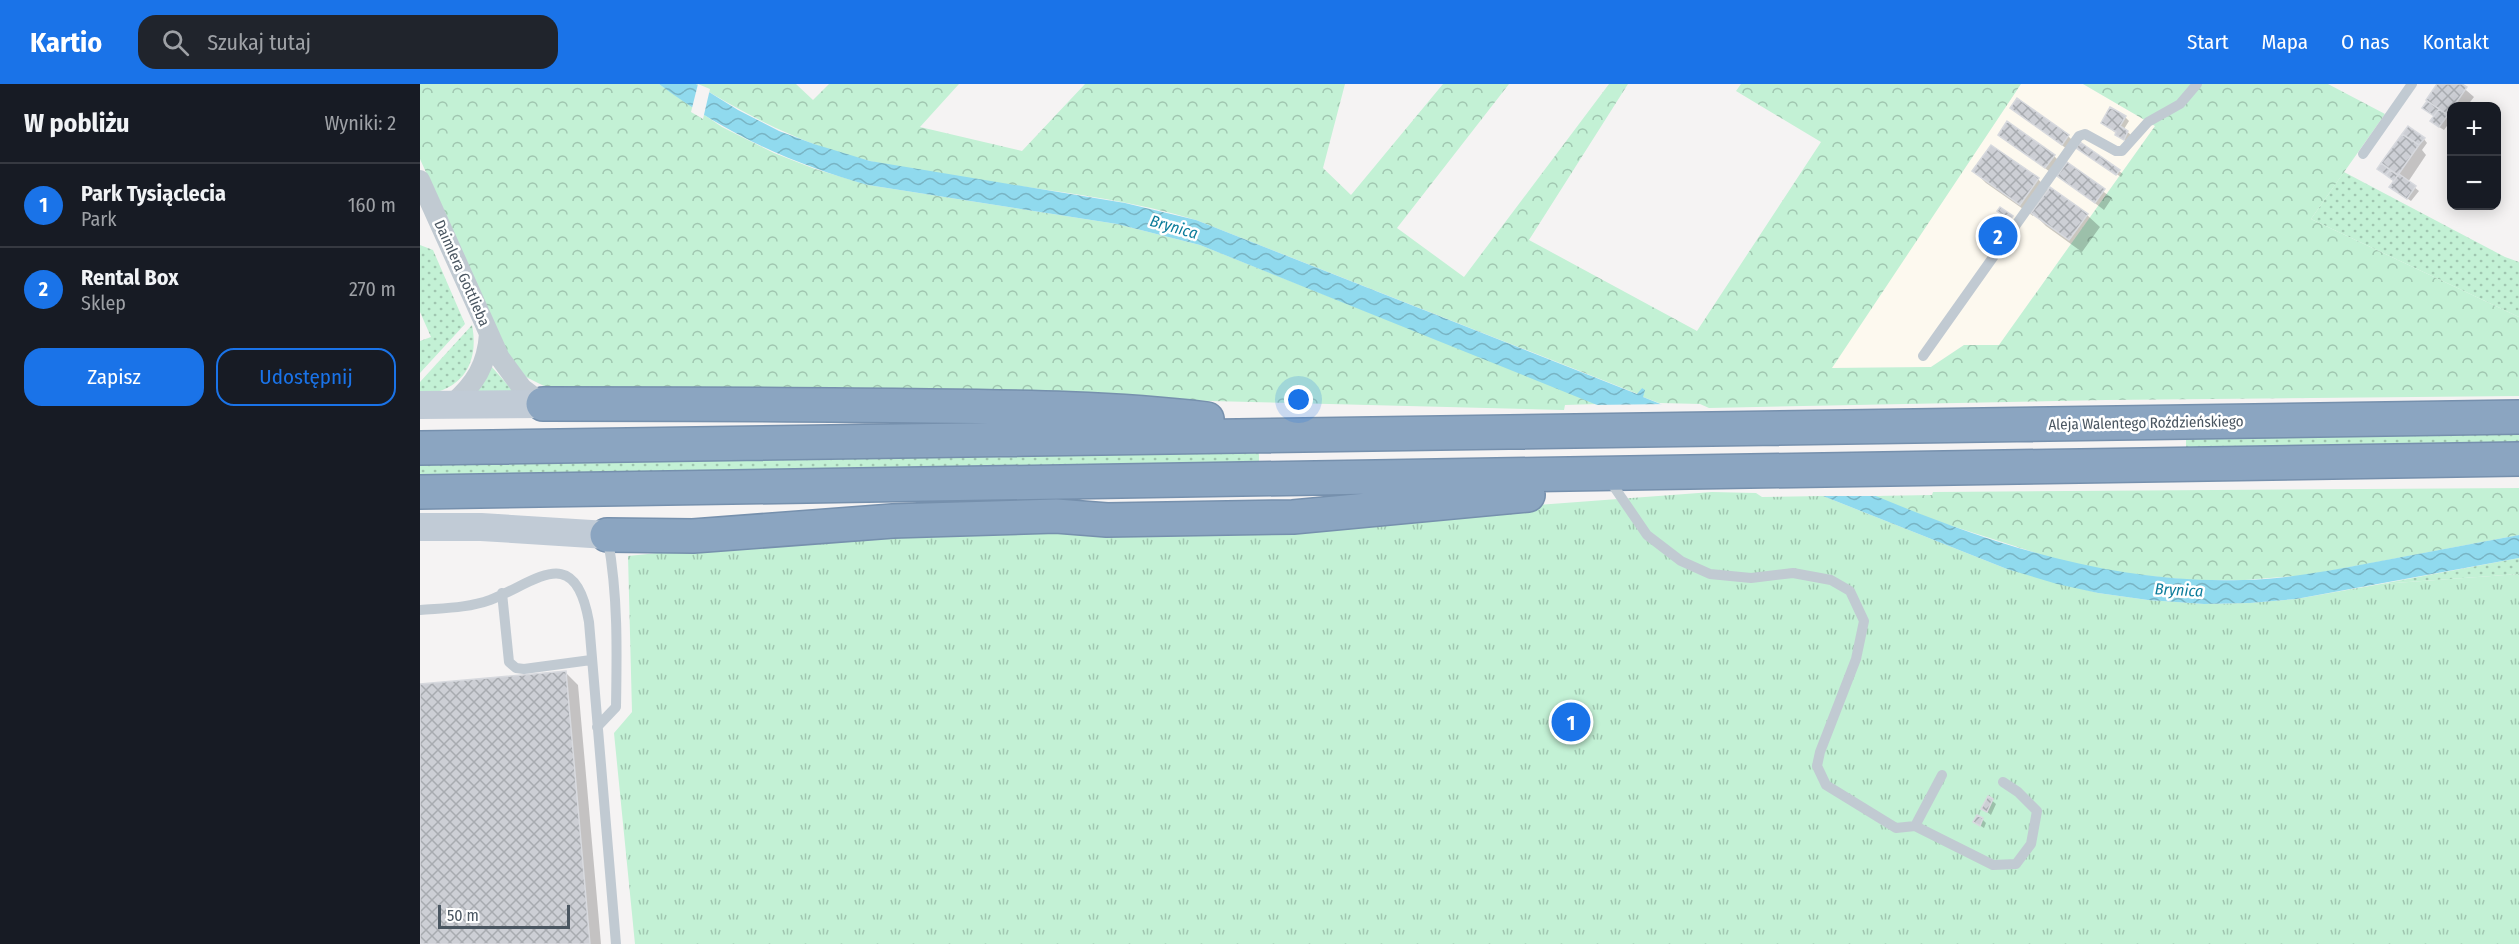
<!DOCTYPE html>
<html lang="pl">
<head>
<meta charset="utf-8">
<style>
	:root { --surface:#171b24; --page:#20242c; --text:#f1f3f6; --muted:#9ea1a6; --line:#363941; --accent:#1a73e8 }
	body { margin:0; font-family:"Fira Sans Condensed",sans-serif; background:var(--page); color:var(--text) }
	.controls { position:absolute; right:18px; top:18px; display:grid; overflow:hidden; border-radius:12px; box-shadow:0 3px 15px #0003 }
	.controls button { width:54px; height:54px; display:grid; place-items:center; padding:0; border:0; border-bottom:2px solid var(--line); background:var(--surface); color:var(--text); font:30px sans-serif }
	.scale { position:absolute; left:18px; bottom:15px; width:132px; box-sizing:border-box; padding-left:6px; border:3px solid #4a5661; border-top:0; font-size:16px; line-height:21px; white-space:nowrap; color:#4a5661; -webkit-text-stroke:4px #fff; paint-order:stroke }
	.you { position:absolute; left:879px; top:316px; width:21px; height:21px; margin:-15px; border:4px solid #fff; border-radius:50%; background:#1a73e8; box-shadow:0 0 0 9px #1a73e833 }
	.badge { display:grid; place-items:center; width:39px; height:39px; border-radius:50%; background:var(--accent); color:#fff; font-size:20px; font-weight:700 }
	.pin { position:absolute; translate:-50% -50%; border:3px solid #fff; box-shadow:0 2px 6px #0006 }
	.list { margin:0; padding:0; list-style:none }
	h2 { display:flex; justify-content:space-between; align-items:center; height:78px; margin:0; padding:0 24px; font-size:26px }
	h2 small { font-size:20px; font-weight:400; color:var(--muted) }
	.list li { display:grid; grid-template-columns:39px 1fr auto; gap:18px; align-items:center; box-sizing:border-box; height:84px; padding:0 24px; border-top:2px solid var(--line) }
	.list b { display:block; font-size:22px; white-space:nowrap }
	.list p { margin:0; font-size:20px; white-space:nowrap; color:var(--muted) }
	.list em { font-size:20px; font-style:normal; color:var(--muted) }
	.actions { display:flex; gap:12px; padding:18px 24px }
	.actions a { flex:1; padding:14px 0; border:2px solid var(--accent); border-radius:18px; text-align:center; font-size:21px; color:var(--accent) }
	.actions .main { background:var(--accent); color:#fff }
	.icon { flex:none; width:33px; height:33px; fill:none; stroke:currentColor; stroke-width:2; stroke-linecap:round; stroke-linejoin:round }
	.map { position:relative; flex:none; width:2099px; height:860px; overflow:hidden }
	header { display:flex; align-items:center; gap:36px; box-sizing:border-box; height:84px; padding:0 30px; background:var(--accent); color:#fff }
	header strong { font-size:28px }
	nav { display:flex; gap:33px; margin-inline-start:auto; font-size:21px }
	.search { width:420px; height:54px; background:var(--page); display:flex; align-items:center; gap:15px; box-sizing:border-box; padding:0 21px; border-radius:18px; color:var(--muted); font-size:22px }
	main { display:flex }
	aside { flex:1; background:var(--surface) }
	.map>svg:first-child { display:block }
	.commercial { fill:#fdf9ef }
	.grass { fill:url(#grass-dots) }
	.forest { fill:url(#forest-crowns) }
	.park { fill:url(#park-tufts) }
	.water { fill:url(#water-waves) }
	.pier { fill:#f5f3f3 }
	.shadow { fill:#0003 }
	.building { fill:url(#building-cross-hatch); stroke:#d7d9de; stroke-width:1.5 }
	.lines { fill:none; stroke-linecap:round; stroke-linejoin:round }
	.highway-casing { stroke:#7690ad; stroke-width:36 }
	.lane { stroke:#c1cad2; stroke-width:10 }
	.street { stroke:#c1cad2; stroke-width:20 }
	.secondary { stroke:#c1cbd6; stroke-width:28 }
	.highway { stroke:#8ba5c1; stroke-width:33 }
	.labels { text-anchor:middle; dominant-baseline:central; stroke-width:5; stroke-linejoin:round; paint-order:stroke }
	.street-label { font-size:15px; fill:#4a5661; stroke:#fff }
	.water-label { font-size:16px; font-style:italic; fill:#0c7c9b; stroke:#fff }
</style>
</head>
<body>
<header>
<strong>Kartio</strong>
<div class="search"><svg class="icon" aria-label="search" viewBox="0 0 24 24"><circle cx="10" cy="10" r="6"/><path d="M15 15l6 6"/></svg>Szukaj tutaj</div>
<nav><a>Start</a><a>Mapa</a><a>O nas</a><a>Kontakt</a></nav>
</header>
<main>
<aside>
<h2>W pobliżu<small>Wyniki: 2</small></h2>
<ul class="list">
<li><span class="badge">1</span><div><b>Park Tysiąclecia</b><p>Park</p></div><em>160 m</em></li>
<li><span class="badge">2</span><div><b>Rental Box</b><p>Sklep</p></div><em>270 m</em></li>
</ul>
<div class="actions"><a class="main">Zapisz</a><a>Udostępnij</a></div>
</aside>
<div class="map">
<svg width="2099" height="860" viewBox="0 0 2099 860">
	<defs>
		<pattern id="grass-dots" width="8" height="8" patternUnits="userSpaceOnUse" patternTransform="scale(1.5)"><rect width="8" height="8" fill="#c3f1d5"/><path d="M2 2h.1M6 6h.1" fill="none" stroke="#a0c6b0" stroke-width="1.8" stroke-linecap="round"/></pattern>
		<pattern id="forest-crowns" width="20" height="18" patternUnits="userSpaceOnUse" patternTransform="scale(1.5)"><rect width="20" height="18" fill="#c3f1d5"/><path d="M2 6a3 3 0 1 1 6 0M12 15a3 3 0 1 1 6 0" fill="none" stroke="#a0c6b0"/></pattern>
		<pattern id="park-tufts" width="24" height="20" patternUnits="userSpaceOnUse" patternTransform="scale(1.5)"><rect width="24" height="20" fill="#c3f1d5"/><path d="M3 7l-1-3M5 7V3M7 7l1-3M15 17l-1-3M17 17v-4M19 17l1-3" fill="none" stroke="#a0c6b0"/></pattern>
		<pattern id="water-waves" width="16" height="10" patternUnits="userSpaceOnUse" patternTransform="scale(1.5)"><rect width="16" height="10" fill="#90daee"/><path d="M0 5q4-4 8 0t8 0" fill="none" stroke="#78b4c4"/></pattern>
		<pattern id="building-cross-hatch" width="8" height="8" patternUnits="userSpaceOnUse" patternTransform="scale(1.5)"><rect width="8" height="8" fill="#cdcfd5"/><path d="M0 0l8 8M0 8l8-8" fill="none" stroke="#a8abb0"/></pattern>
	</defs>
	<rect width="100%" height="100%" fill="#f5f3f3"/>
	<path class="commercial" d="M1601,0h62l72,42 -156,219h-35l-33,22 -100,1z"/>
	<path class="grass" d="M1924,88l161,85 14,5v55l-208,-98z
		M0,161l13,5 32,74 -45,49v-32l11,-4 -11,-25z
		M52,241c8,40 -12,67 -52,70v-13z
		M71,282l23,26 -38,2z
		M2099,348v11l-333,6v-10z
		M839,367v13l-839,14v-15z
		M2099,474v16l-138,10z"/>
	<path class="forest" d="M0,0h239l63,43 52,26 41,16 53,16 249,39 83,21 399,159 -34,1 -1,5 -672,-17 -340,-3 -26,-13 -16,-18 -90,-200z
		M276,0h100l17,16 16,-16h130l-39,43 102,24 63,-67h260l-22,84 28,27 92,-111h66l-112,144 67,49 145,-193h19l-99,156 168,91 124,-189 -85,-51 5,-7h280l-189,284 99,-1 33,-22h35l156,-219 -72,-42h245l57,30 -74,105 208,98v79l-413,4 -397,8 -9,-4 -41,-1 -16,-6 -1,-9 -4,6 -442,-174c-106,-32 -219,-34 -326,-59 -64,-15 -119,-43 -174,-77z
		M2099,404v47l-211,40 -63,5h-54l-73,-7 -63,-14 -128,-41 -53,-22 58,-1 1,-3z"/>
	<path class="park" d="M1292,408l44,1 6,4 61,-1 184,73 91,24 50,7 56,4 46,-1 46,-4 85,-15 138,-10v370h-1884l-21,-211 18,-21 -4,-156 227,-23 424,-9z"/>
	<path class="water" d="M239,0h37l42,26 41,21 35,13 56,17 255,42 71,17 441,174 5,-6 3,2 -2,7c195,76 384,190 600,183 43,-1 85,-9 127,-17 50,-9 99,-19 149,-28v23l-223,41 -46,4 -46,1 -56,-4 -50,-7 -41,-9 -50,-15 -184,-73 -623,-251 -83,-21 -249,-39c-78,-22 -144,-52 -209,-101z"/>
	<path class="pier" d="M278,0l12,5 -7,30 -12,-7z
		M1250,320l212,92h-67l-223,-91z"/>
	<path class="shadow" d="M2020,0h19l15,13 -7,9h-15v13l-8,11 -8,-5 -1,-8 -11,-9z
		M1592,24l56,28 8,8 -5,8z
		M1705,33l4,4 -5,8 7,6 -4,7 -24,-19z
		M1580,50l54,22 8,8 -8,11z
		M1983,52l21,3 3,4 -5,7 4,5 -18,27 11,9 -8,10 -16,-11v-9l-16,-12z
		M1662,67l37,20 4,3 -2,3z
		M1647,81l45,33 -8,12 -45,-34z
		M1554,87l64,8 11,12 38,24 13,12 -18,25 -36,-26 -12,-12 -1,2 -47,-33z
		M146,589l12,12 23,259h-181v-259z
		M1569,714l7,6 -5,11 -8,-6z
		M1562,735l4,4 -2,5 -9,-6z"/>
	<path class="building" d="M2017,0h25l5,3 -13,19h-2l-4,9 -22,-15z
		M1597,14l52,37 -7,10 -52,-37z
		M2007,17l12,8 -5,7 -12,-8z
		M1690,23l16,9 -6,10 8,5 -4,9 -9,-5 1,-3 -15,-9z
		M2019,25l9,6 -9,12 -9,-6z
		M1587,37l48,34 -10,13 -47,-33z
		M1988,42l17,12 -6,7 -17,-11z
		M1982,50l17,11 -21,30 -17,-12z
		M1660,58l40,28 -4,5 -40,-27z
		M1571,61l48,33 -19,27 -48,-34z
		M1647,78l38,27 -10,14 -38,-27z
		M1961,79l9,7 -4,5 -9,-6z
		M1970,86l8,5 -4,6 -8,-6z
		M1979,90l17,12 -9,13 -18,-12z
		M1630,103l38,27 -19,26 -38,-27z
		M1580,123l13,9 -3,4 -13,-9z
		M146,587l24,273h-170v-260z
		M1568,712l5,3 -6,13 -6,-3z
		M1557,731l6,3 -3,8 -7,-4z"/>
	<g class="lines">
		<g class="highway-casing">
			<path id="highway" d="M123,320c129,0 258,0 387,2 93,1 185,2 277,13
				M0,364l2099,-31
				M0,408l2099,-33
				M187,451l86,1 200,-15 163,-5 51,4 186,-3 235,-22"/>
		</g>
		<path class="lane" d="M1943,70l49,-70
			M1503,272l156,-220 6,-2 31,17h6l26,-29 32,-18 17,-20
			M1188,394l39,57 34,26 29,13 41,4 42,-5 38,7 19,11 14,30 -8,38 -36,93 -3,14 9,19 70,43 19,-2 78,39 23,-1 15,-20 6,-33 -19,-19 -15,-10
			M82,509l7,69 7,6 8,1 67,-9
			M0,526c23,-2 48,-2 70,-10 46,-18 85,-59 99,22l27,322
			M177,643l19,-20c1,-57 2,-111 -8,-167
			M1495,742l27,-51"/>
		<path class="street" d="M0,96l80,178 22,30 21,16
			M32,320c23,-20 35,-39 37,-70"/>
		<path class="secondary" d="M0,321l123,-1
			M0,443h61l126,8"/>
		<use href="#highway" class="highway"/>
	</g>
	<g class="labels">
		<g class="street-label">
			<text transform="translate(42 189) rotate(66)">Daimlera Gottlieba</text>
			<text transform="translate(1726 339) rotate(-1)">Aleja Walentego Roździeńskiego</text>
		</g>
		<g class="water-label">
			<text transform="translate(754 143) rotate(16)">Brynica</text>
			<text transform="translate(1759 506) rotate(3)">Brynica</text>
		</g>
	</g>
</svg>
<div class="controls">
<button>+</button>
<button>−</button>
</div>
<div class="scale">50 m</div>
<div class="you"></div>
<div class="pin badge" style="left:1151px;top:638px">1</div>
<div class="pin badge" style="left:1578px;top:152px">2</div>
</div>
</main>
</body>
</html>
